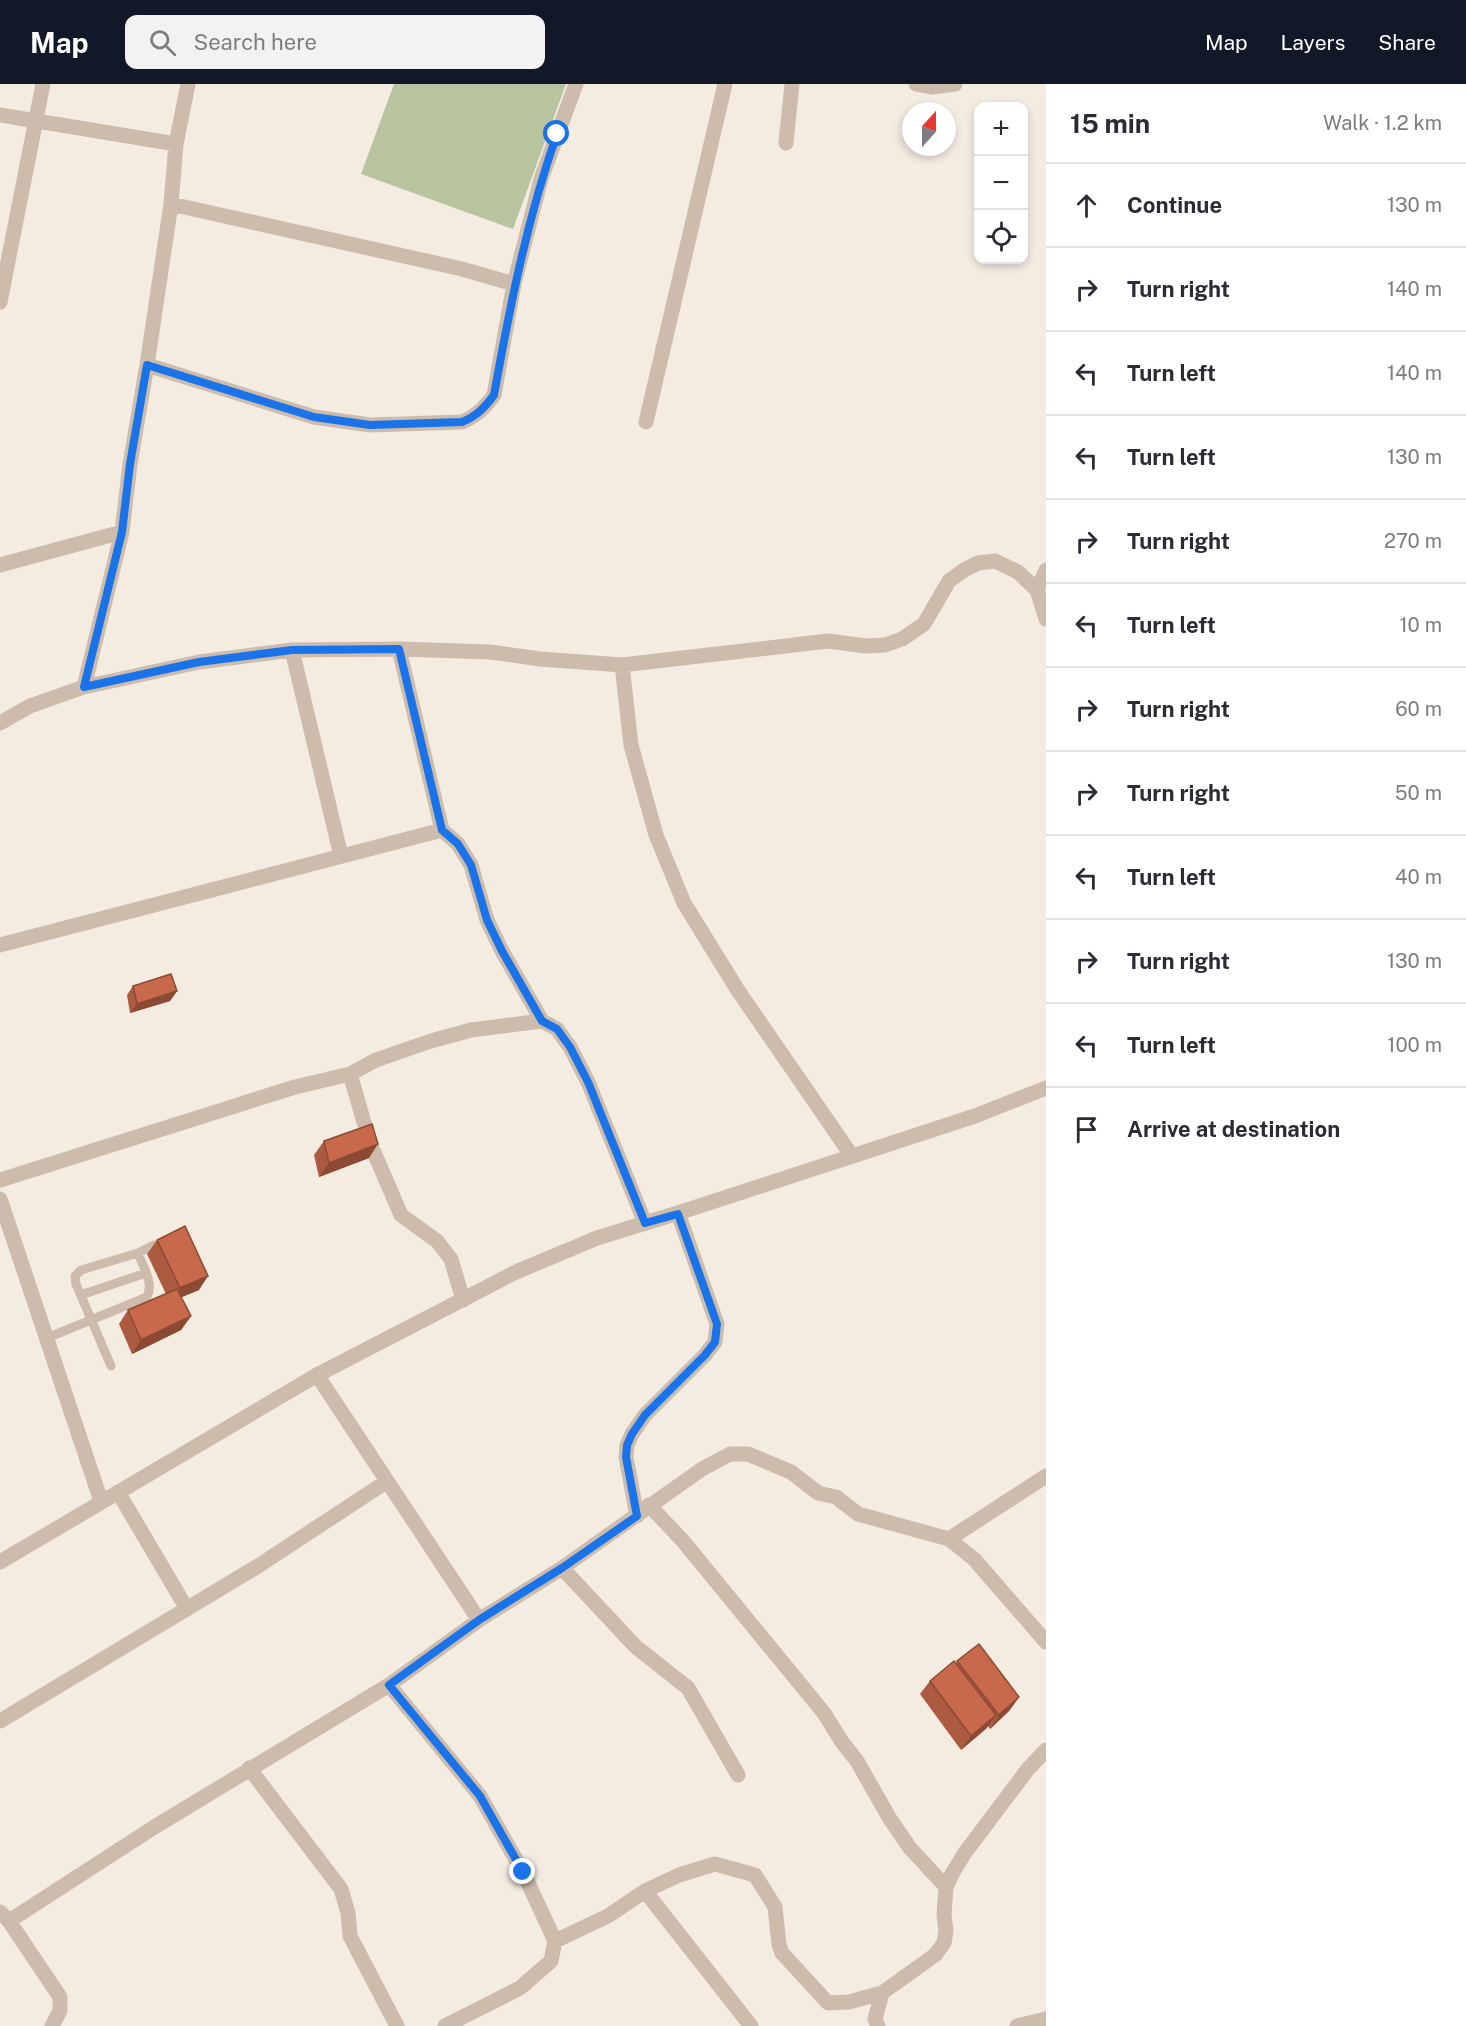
<!DOCTYPE html>
<html lang="en">
<head>
<meta charset="utf-8">
<style>
	:root { --surface:#fff; --page:#f2f2f3; --text:#2b2b33; --muted:#7c7c81; --line:#e1e1e2; --accent:#111827 }
	body { margin:0; font-family:"Public Sans",sans-serif; background:var(--page); color:var(--text) }
	.controls { position:absolute; right:18px; top:18px; display:grid; overflow:hidden; border-radius:12px; box-shadow:0 3px 9px #0003 }
	.controls button { width:54px; height:54px; display:grid; place-items:center; padding:0; border:0; border-bottom:2px solid var(--line); background:var(--surface); color:var(--text); font:30px sans-serif }
	.compass { position:absolute; left:902px; top:18px; width:54px; height:54px; border-radius:50%; background:var(--surface); box-shadow:0 3px 9px #0003; rotate:21deg }
	.stop { position:absolute; width:18px; height:18px; margin:-14px; border:4px solid #1a73e8; border-radius:50%; background:#fff }
	.stop.end { background:#1a73e8; border-color:#fff; box-shadow:0 2px 6px #0008 }
	.list { margin:0; padding:0; list-style:none }
	h2 { display:flex; justify-content:space-between; align-items:center; height:78px; margin:0; padding:0 24px; font-size:26px }
	h2 small { font-size:20px; font-weight:400; color:var(--muted) }
	.list li { display:grid; grid-template-columns:39px 1fr auto; gap:18px; align-items:center; box-sizing:border-box; height:84px; padding:0 24px; border-top:2px solid var(--line) }
	.list b { display:block; font-size:22px; white-space:nowrap }
	.list em { font-size:20px; font-style:normal; color:var(--muted) }
	.icon { flex:none; width:33px; height:33px; fill:none; stroke:currentColor; stroke-width:2; stroke-linecap:round; stroke-linejoin:round }
	.map { position:relative; flex:none; width:1046px; height:1942px; overflow:hidden }
	header { display:flex; align-items:center; gap:36px; box-sizing:border-box; height:84px; padding:0 30px; background:var(--accent); color:#fff }
	header strong { font-size:28px }
	nav { display:flex; gap:33px; margin-inline-start:auto; font-size:21px }
	.search { width:420px; height:54px; background:var(--page); display:flex; align-items:center; gap:15px; box-sizing:border-box; padding:0 21px; border-radius:12px; color:var(--muted); font-size:22px }
	main { display:flex }
	aside { flex:1; background:var(--surface) }
	.map>svg:first-child { display:block }
	.green { fill:#b8c4a0 }
	.lines { fill:none; stroke-linecap:round; stroke-linejoin:round }
	.service { stroke:#cdbbac; stroke-width:9 }
	.minor { stroke:#cdbbac; stroke-width:15 }
	.tertiary { stroke:#cdbbac; stroke-width:15 }
	.wall { fill:#ac5a40 }
	.shaded-wall { fill:#8c4a34 }
	.building { fill:#c8694b; stroke:#8c4a34; stroke-width:1.5 }
	.route { stroke:#1a73e8; stroke-width:8 }
</style>
</head>
<body>
<header>
<strong>Map</strong>
<div class="search"><svg class="icon" aria-label="search" viewBox="0 0 24 24"><circle cx="10" cy="10" r="6"/><path d="M15 15l6 6"/></svg>Search here</div>
<nav><a>Map</a><a>Layers</a><a>Share</a></nav>
</header>
<main>
<div class="map">
<svg width="1046" height="1942" viewBox="0 0 1046 1942">
	<rect width="100%" height="100%" fill="#f4ebe1"/>
	<path class="green" d="M394,0h172l-53,145 -152,-55z"/>
	<g class="lines">
		<path class="service" d="M81,1211l65,-22
			M47,1254l100,-41c7,-14 -4,-31 -9,-44
			M111,1282l-35,-82 -1,-8 6,-6 57,-17 16,-8"/>
		<path class="minor" d="M916,0l17,3 22,-3
			M0,31l176,29
			M786,59l6,-59
			M171,120l291,65 52,15
			M0,218l43,-218
			M147,281l167,52 56,8 92,-3c15,-6 23,-15 32,-27l20,-111 27,-105 35,-95
			M646,338l79,-338
			M0,481l122,-33
			M1037,506l9,-20
			M399,565l43,181 16,14 13,21 16,55 15,31 40,70 15,8 13,18 18,35 57,141
			M292,566l49,206
			M622,581l9,80 25,90 28,68 53,86 115,167
			M84,603l38,-155 8,-68 17,-99 24,-161 5,-60 12,-60
			M0,639l30,-17 54,-19 115,-25 93,-12 107,-1 91,3 50,7 82,6 206,-24 38,5 19,-1 17,-6 22,-15 25,-43 15,-11 14,-7 17,-2 23,11 19,18 9,29
			M0,861l442,-115
			M350,990l20,69 31,72 36,26 14,18 12,41
			M0,1096l295,-93 55,-13 26,-14 55,-19 40,-11 71,-9
			M0,1115l101,302
			M317,1291l162,245
			M118,1408l69,117
			M649,1421l34,36 141,172 18,29 15,19 33,58 20,29 36,39
			M637,1432l-11,-59 1,-12 5,-11 13,-19 60,-60 10,-13 2,-18 -39,-111
			M949,1455l97,-63
			M562,1484l74,79 52,41 50,87
			M389,1601l91,111 43,76 32,69 -4,20 -31,27 -75,38
			M0,1637l258,-155 128,-84
			M249,1684l92,121 7,24 2,23 47,90
			M645,1807l106,135
			M0,1828l9,9 51,76v14l-8,15
			M9,1837l147,-95 233,-141 90,-65 83,-52 140,-99 28,-15h18l43,18 27,21 18,4 22,17 91,25 25,20 72,83
			M555,1857l53,-25 37,-25 34,-16 36,-11 40,11 20,32 4,37 3,9 46,50 21,-1 33,-9 53,-38 9,-12 2,-12 -2,-16 2,-28 6,-13 12,-20 64,-85 18,-19
			M878,1942l-3,-7 7,-26
			M1017,1942l29,-7"/>
		<path class="tertiary" d="M0,1478l317,-187 199,-103 81,-34 81,-25 297,-97 71,-28"/>
	</g>
	<path class="wall" d="M133,902l44,5 -7,10 -40,12 -3,-18z
		M324,1057l45,17 -50,19 -5,-22z
		M157,1156l42,50 -18,7 10,19 -10,14 -49,24 -13,-30 9,-14 38,-16 -19,-40z
		M957,1577l62,36 -10,14 -19,18 -2,-3 -27,24 -41,-56 10,-13 26,-18z"/>
	<path class="shaded-wall" d="M177,907l-7,10 -40,12 7,-9z
		M378,1060l-9,14 -50,19 10,-14z
		M208,1192l-9,14 -29,12 10,-14z
		M191,1232l-10,14 -49,24 9,-14z
		M1019,1613l-10,14 -19,18 9,-14z
		M996,1631l-10,14 -25,21 10,-14z"/>
	<path class="building" d="M171,890l6,17 -40,13 -4,-18z
		M372,1040l6,20 -49,19 -5,-22z
		M185,1142l23,50 -28,12 -23,-48z
		M177,1205l14,27 -50,24 -13,-30z
		M979,1560l40,53 -20,18 -42,-54z
		M954,1577l42,54 -25,21 -41,-55z"/>
	<g class="lines">
		<path class="route" d="M523,1788l-43,-76 -91,-111 90,-65 83,-52 75,-52 -11,-59 1,-12 5,-11 13,-19 60,-60 10,-13 2,-18 -39,-110 -33,9 -57,-141 -18,-35 -13,-18 -15,-8 -40,-70 -15,-31 -16,-55 -13,-21 -16,-14 -43,-181 -107,1 -93,12 -115,25 38,-155 8,-68 17,-99 167,52 56,8 92,-3c15,-6 23,-15 32,-27 16,-89 33,-176 63,-261"/>
	</g>
</svg>
<div class="controls">
<button>+</button>
<button>−</button>
<button><svg class="icon" aria-label="locate" viewBox="0 0 24 24"><circle cx="12" cy="12" r="6"/><path d="M12 2v4M12 18v4M2 12h4M18 12h4"/></svg></button>
</div>
<svg class="compass" viewBox="-18 -18 36 36"><path d="M0-13l5 13h-10z" fill="#e53935"/><path d="M0 13l5-13h-10z" fill="#7c7c81"/></svg>
<div class="stop" style="left:557px;top:50px"></div>
<div class="stop end" style="left:523px;top:1788px"></div>
</div>
<aside>
<h2>15 min<small>Walk · 1.2 km</small></h2>
<ul class="list">
<li><svg class="icon" aria-label="ahead" viewBox="0 0 24 24"><path d="M12 20V5M6 11l6-6 6 6"/></svg><div><b>Continue</b></div><em>130 m</em></li>
<li><svg class="icon" aria-label="right" viewBox="0 0 24 24"><path d="M7 20v-9h11M14 6l5 5-5 5"/></svg><div><b>Turn right</b></div><em>140 m</em></li>
<li><svg class="icon" aria-label="left" viewBox="0 0 24 24"><path d="M17 20v-9H6M10 6l-5 5 5 5"/></svg><div><b>Turn left</b></div><em>140 m</em></li>
<li><svg class="icon" aria-label="left" viewBox="0 0 24 24"><path d="M17 20v-9H6M10 6l-5 5 5 5"/></svg><div><b>Turn left</b></div><em>130 m</em></li>
<li><svg class="icon" aria-label="right" viewBox="0 0 24 24"><path d="M7 20v-9h11M14 6l5 5-5 5"/></svg><div><b>Turn right</b></div><em>270 m</em></li>
<li><svg class="icon" aria-label="left" viewBox="0 0 24 24"><path d="M17 20v-9H6M10 6l-5 5 5 5"/></svg><div><b>Turn left</b></div><em>10 m</em></li>
<li><svg class="icon" aria-label="right" viewBox="0 0 24 24"><path d="M7 20v-9h11M14 6l5 5-5 5"/></svg><div><b>Turn right</b></div><em>60 m</em></li>
<li><svg class="icon" aria-label="right" viewBox="0 0 24 24"><path d="M7 20v-9h11M14 6l5 5-5 5"/></svg><div><b>Turn right</b></div><em>50 m</em></li>
<li><svg class="icon" aria-label="left" viewBox="0 0 24 24"><path d="M17 20v-9H6M10 6l-5 5 5 5"/></svg><div><b>Turn left</b></div><em>40 m</em></li>
<li><svg class="icon" aria-label="right" viewBox="0 0 24 24"><path d="M7 20v-9h11M14 6l5 5-5 5"/></svg><div><b>Turn right</b></div><em>130 m</em></li>
<li><svg class="icon" aria-label="left" viewBox="0 0 24 24"><path d="M17 20v-9H6M10 6l-5 5 5 5"/></svg><div><b>Turn left</b></div><em>100 m</em></li>
<li><svg class="icon" aria-label="arrive" viewBox="0 0 24 24"><path d="M6 21V4h12l-3 4 3 4H6"/></svg><div><b>Arrive at destination</b></div></li>
</ul>
</aside>
</main>
</body>
</html>
